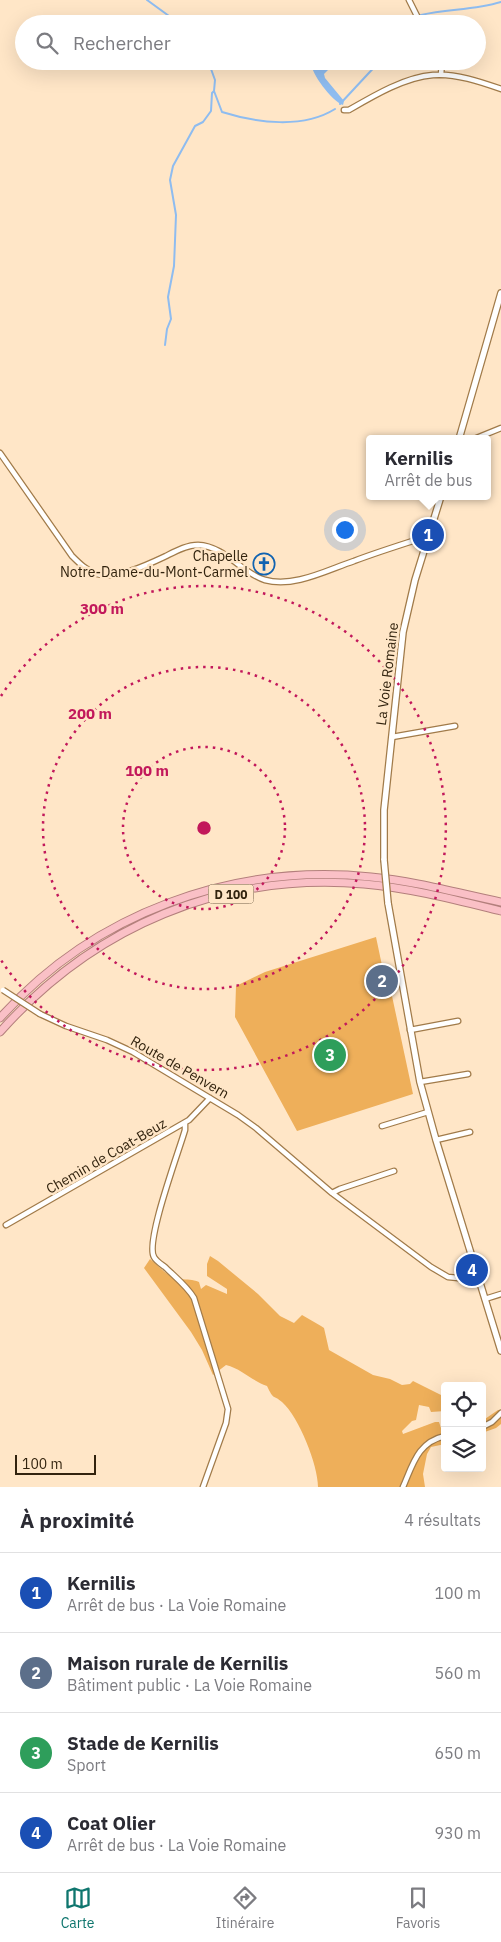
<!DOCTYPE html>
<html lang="fr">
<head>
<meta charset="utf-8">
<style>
	:root { --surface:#fff; --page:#f7f7f7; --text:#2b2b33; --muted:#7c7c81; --line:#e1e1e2; --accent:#0f766e }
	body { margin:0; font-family:"IBM Plex Sans",sans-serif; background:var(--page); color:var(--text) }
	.controls { position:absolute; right:15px; bottom:15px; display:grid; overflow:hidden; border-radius:5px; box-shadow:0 5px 20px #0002 }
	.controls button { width:45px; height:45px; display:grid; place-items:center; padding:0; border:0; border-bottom:1px solid var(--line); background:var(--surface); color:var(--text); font:25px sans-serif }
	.scale { position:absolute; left:15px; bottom:12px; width:81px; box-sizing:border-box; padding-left:5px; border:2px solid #32230e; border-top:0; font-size:14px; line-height:18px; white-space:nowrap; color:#32230e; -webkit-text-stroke:4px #ffe6c7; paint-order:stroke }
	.you { position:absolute; left:344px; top:529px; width:18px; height:18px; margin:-12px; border:4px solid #fff; border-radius:50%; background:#1a73e8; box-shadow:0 0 0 8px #1a73e833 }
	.badge { display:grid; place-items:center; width:32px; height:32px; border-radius:50%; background:var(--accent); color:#fff; font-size:16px; font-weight:700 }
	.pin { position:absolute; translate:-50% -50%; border:2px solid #fff; box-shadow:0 1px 5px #0006 }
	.popup { position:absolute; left:366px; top:435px; width:125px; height:65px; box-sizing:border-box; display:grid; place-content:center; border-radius:5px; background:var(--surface); filter:drop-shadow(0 1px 4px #0005); font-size:16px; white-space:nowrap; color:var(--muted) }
	.popup b { font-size:19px; color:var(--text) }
	.popup::after { content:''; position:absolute; left:50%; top:100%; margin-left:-10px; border:10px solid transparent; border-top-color:var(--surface) }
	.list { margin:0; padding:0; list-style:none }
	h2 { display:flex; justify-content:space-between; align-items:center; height:65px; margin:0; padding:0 20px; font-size:21px }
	h2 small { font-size:16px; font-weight:400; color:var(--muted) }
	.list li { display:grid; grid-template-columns:32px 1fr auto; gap:15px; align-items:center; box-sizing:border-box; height:80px; padding:0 20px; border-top:1px solid var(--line) }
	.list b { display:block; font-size:19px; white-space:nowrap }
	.list p { margin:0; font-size:16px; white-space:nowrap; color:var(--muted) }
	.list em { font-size:16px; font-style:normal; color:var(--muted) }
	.icon { flex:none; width:28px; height:28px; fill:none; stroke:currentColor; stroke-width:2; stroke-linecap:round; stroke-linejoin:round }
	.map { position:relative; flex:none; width:501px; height:1487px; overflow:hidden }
	.search { position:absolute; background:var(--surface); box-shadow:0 5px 20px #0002; left:15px; right:15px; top:15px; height:55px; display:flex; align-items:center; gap:12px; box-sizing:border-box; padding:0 18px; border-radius:28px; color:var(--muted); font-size:19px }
	.sheet { height:385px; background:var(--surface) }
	nav { display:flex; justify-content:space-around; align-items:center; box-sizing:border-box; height:70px; border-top:1px solid var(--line); background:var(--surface); font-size:14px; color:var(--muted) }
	nav a { display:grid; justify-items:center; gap:2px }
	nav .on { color:var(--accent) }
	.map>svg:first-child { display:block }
	.green { fill:#eeaf5a }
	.water { fill:#8ebcf0 }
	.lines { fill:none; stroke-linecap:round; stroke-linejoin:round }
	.stream { stroke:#8ebcf0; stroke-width:2 }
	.minor-casing { stroke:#a17b4a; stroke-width:7 }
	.tertiary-casing { stroke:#a17b4a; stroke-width:8 }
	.trunk-casing { stroke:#b37f7c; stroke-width:9 }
	.minor { stroke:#fff; stroke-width:4.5 }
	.tertiary { stroke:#fff; stroke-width:5.5 }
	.trunk { stroke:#fac0c6; stroke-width:7 }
	.minor-bridge-casing { stroke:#a17b4a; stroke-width:7; stroke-linecap:butt }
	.tertiary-bridge-casing { stroke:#a17b4a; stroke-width:8; stroke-linecap:butt }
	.minor-bridge { stroke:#fff; stroke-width:4.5 }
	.tertiary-bridge { stroke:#fff; stroke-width:5.5 }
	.ring { fill:none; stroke:#c2185b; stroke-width:2.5; stroke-dasharray:2.5 5 }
	.labels { text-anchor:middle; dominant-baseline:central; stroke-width:5; stroke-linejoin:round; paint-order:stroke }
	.shield { fill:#ffe6c7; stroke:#705e46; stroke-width:1 }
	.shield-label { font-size:12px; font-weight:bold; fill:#32230e }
	.poi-label { font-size:14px; fill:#32230e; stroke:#ffe6c7; text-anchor:end }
	.street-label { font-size:14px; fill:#32230e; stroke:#ffe6c7 }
	.centre { fill:#c2185b; stroke:#ffe6c7; stroke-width:2.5 }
	.ring-label { font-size:15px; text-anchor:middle; font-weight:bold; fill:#c2185b; stroke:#ffe6c7; stroke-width:5; stroke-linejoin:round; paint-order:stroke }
</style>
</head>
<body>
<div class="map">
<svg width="501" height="1487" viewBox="0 0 501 1487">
	<rect width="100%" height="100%" fill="#ffe6c7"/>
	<path class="green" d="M376,937l8,38 -10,3 4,20 14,-2 21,98 -116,37 -62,-114 1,-31 29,-14z
		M210,1256l8,5 40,33 22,22 14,7 8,-8 19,11 3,2 5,22 44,25 17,4 12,6 8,-1 3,-3 32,16v14l-14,1 -2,-5 -10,-2 -3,15 -4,1 -10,10 1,3 32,-12h4l2,6 4,3v13l-14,3 -4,7 -4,20 2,13h-107c0,-22 -19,-70 -36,-85 -9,-8 -8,-1 -15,-16 -15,-5 -25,-17 -41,-21l-13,10 -11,-25 -11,-18 -47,-64 6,-9c9,7 18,19 30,20 8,1 12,0 19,3l2,7 5,-4 21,9v-5l-20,-13v-12z
		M498,1410h3v14l-5,4 -14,5v-12z"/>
	<path class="water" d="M324,61l4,9 -4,4 1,4 19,23 -1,4c-11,-4 -33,-32 -32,-44z"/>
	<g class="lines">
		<path class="stream" d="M147,0l33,24
			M421,18v-3c27,-6 54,-5 80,-13
			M412,24l2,-1
			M212,61l-1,8 4,11 -1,11 8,21c35,11 81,17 113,-3
			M340,104l40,-43
			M165,345l2,-16 4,-10 -3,-22 6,-31 2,-51 -6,-35 3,-14 22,-40 8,-4 8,-11 1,-18 2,-2"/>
		<g class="minor-casing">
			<path id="minor" d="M409,0l12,24
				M441,75l1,-14
				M344,110h5c24,-14 56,-33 84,-35 22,-2 48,7 68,14
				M474,439l27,-11
				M0,453l72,103c7,7 15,15 25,18 19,6 52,-10 69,-18 10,-5 21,-11 32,-11 27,1 45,29 67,35 29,8 62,-10 89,-19 21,-8 43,-15 65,-22h9
				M392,737l63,-11
				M40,1014l26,12 41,14 26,12 105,63 18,13 76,65 99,74 17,10 31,3
				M410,1030l48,-9
				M420,1082l48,-8
				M185,1123v7c-6,21 -40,112 -31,127 2,4 7,7 11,10 10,10 22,19 29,31l34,111 -2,14 -23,64
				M382,1126l46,-14
				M436,1140l34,-8
				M332,1193l8,-4 54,-18
				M6,1225l183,-105 21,-22
				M463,1278l13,-6
				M485,1299l16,-5
				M482,1427l10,-5 9,-9
				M403,1487c10,-23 15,-45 42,-51"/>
		</g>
		<g class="tertiary-casing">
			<path id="tertiary" d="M459,439l42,-146
				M384,860v-50l19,-178 12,-52 26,-84
				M388,903l32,179 16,58 65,211"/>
		</g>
		<g class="trunk-casing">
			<path id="trunk" d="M0,1018c94,-105 232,-155 371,-141 44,4 87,16 130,25
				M0,1032c94,-106 222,-160 364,-148 46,4 92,16 137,27"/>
		</g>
		<use href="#minor" class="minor"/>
		<use href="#tertiary" class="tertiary"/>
		<use href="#trunk" class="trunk"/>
		<g class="minor-bridge-casing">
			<path id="minor-bridge" d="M3,990l37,24"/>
		</g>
		<g class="tertiary-bridge-casing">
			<path id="tertiary-bridge" d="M384,860l4,43"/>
		</g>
		<use href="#minor-bridge" class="minor-bridge"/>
		<use href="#tertiary-bridge" class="tertiary-bridge"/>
	</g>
	<g class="ring">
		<circle cx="204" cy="828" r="81"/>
		<circle cx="204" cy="828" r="161"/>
		<path d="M1 696A242 242 0 1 1 1 960"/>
	</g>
	<defs>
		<g id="church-ring" transform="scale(1.125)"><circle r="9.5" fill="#ffe6c7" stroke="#1063b1" stroke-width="1.5"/><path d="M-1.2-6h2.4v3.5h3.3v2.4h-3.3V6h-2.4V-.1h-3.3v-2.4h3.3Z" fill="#1063b1"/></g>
	</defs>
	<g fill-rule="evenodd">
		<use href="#church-ring" x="264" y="564"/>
	</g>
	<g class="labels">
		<rect class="shield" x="208.5" y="884.5" width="45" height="19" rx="4"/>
		<g class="shield-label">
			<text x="231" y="894">D 100</text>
		</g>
		<g class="poi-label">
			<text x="248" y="556">Chapelle<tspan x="248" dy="16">Notre-Dame-du-Mont-Carmel</tspan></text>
		</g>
		<g class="street-label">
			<text transform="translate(387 674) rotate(-83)">La Voie Romaine</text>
			<text transform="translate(180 1067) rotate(30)">Route de Penvern</text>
			<text transform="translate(106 1156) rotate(-30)">Chemin de Coat-Beuz</text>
		</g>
	</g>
	<circle cx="204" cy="828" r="8" class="centre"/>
	<g class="ring-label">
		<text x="102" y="614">300 m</text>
		<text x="90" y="719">200 m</text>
		<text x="147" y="776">100 m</text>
	</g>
</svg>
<div class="controls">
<button><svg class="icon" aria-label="locate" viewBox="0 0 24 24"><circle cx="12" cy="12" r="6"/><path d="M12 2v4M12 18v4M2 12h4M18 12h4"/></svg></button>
<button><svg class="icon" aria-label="layers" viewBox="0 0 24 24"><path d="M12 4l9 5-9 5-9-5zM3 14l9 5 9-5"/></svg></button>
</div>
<div class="scale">100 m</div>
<div class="you"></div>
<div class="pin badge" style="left:428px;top:535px;background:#1a4fb4">1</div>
<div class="popup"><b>Kernilis</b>Arrêt de bus</div>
<div class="pin badge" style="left:382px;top:981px;background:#5c6f8a">2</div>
<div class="pin badge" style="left:330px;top:1055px;background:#2e9e5b">3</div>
<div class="pin badge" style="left:472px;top:1270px;background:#1a4fb4">4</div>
<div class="search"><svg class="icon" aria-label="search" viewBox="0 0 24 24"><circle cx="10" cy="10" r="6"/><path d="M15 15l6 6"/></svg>Rechercher</div>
</div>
<section class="sheet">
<h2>À proximité<small>4 résultats</small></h2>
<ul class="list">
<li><span class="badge" style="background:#1a4fb4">1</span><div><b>Kernilis</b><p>Arrêt de bus · La Voie Romaine</p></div><em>100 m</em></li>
<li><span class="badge" style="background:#5c6f8a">2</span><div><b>Maison rurale de Kernilis</b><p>Bâtiment public · La Voie Romaine</p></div><em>560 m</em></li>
<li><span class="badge" style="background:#2e9e5b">3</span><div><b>Stade de Kernilis</b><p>Sport</p></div><em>650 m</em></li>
<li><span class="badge" style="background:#1a4fb4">4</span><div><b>Coat Olier</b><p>Arrêt de bus · La Voie Romaine</p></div><em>930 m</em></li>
</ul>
</section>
<nav>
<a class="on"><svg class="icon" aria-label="map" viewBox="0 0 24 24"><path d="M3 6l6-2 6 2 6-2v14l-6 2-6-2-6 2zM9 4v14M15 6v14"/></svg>Carte</a>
<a><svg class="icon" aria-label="directions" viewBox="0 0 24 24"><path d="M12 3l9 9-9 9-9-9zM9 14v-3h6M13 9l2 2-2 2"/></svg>Itinéraire</a>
<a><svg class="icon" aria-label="saved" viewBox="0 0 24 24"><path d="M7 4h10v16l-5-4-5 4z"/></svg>Favoris</a>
</nav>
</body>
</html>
